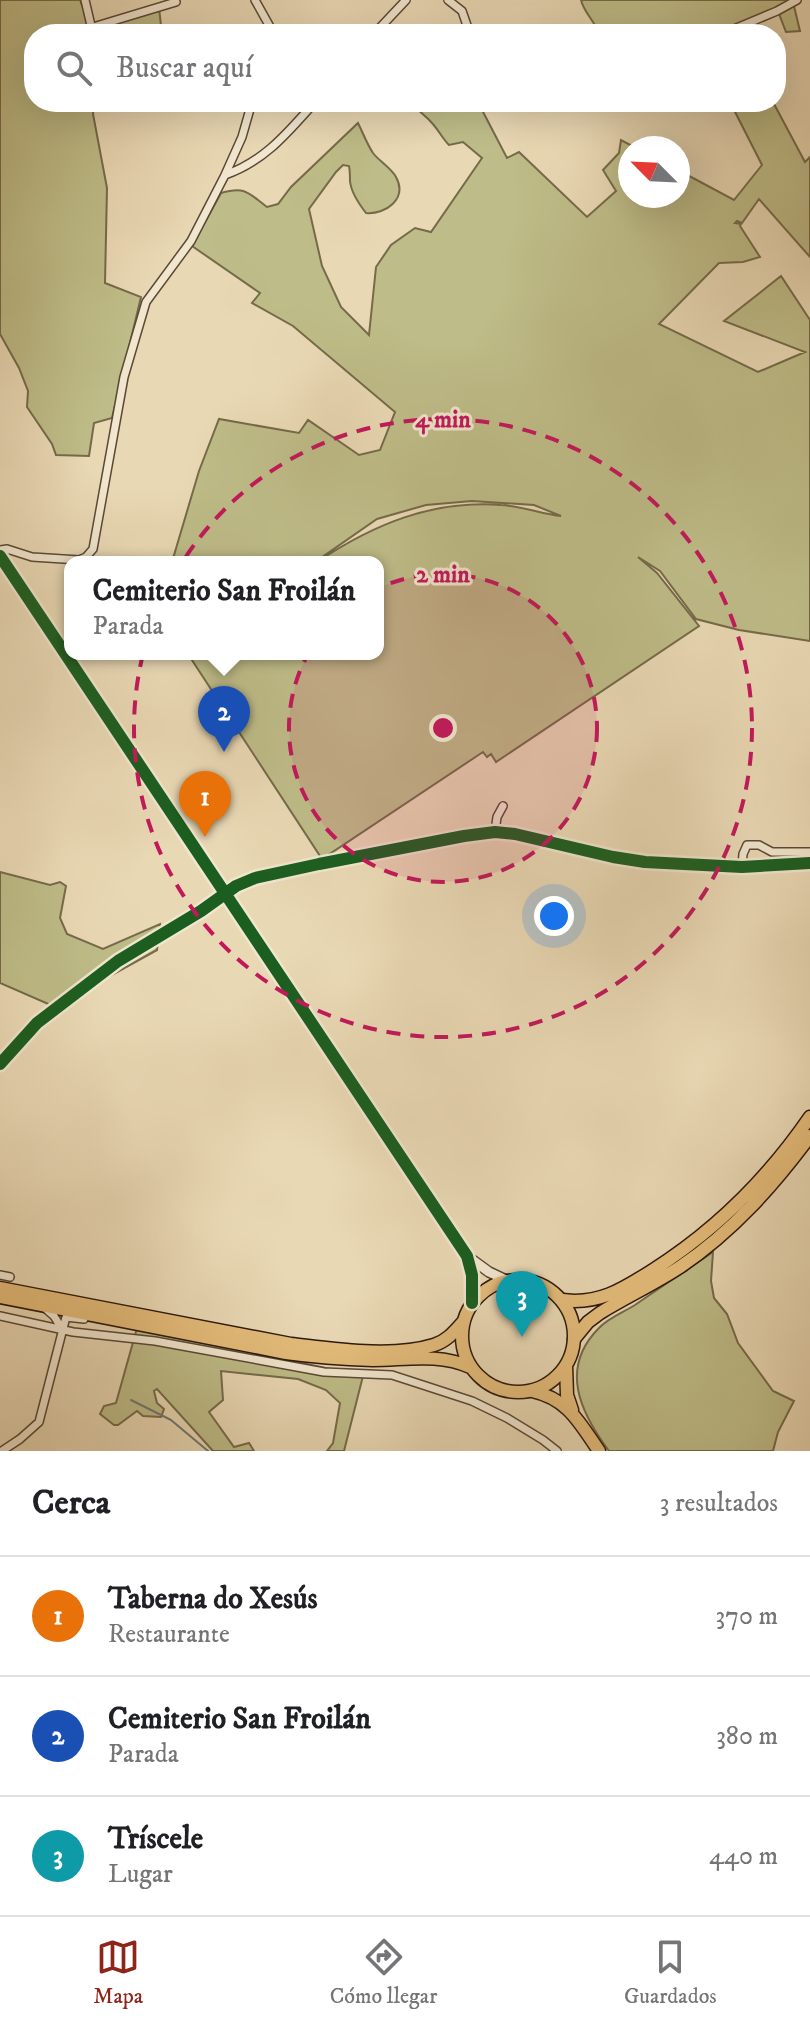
<!DOCTYPE html>
<html lang="es">
<head>
<meta charset="utf-8">
<style>
	:root { --surface:#fff; --page:#f2f2f2; --text:#202124; --muted:#757577; --line:#e0e0e0; --accent:#8f2418 }
	body { margin:0; font-family:"IM FELL DW Pica",serif; background:var(--page); color:var(--text) }
	.compass { position:absolute; left:618px; top:136px; width:72px; height:72px; border-radius:50%; background:var(--surface); box-shadow:0 8px 32px #0002; rotate:294deg }
	.you { position:absolute; left:554px; top:916px; width:28px; height:28px; margin:-20px; border:6px solid #fff; border-radius:50%; background:#1a73e8; box-shadow:0 0 0 12px #1a73e833 }
	.badge { display:grid; place-items:center; width:52px; height:52px; border-radius:50%; background:var(--accent); color:#fff; font-size:26px; font-weight:700 }
	.pin { position:absolute; translate:-50% -66px; filter:drop-shadow(0 2px 4px #0008) }
	.pin::after { content:''; position:absolute; top:42px; width:28px; height:24px; background:inherit; clip-path:polygon(0 0,100% 0,50% 100%) }
	.popup { position:absolute; left:64px; top:556px; width:320px; height:104px; box-sizing:border-box; display:grid; place-content:center; border-radius:16px; background:var(--surface); filter:drop-shadow(0 2px 6px #0005); font-size:26px; white-space:nowrap; color:var(--muted) }
	.popup b { font-size:30px; color:var(--text) }
	.popup::after { content:''; position:absolute; left:50%; top:100%; margin-left:-16px; border:16px solid transparent; border-top-color:var(--surface) }
	.list { margin:0; padding:0; list-style:none }
	h2 { display:flex; justify-content:space-between; align-items:center; height:104px; margin:0; padding:0 32px; font-size:34px }
	h2 small { font-size:26px; font-weight:400; color:var(--muted) }
	.list li { display:grid; grid-template-columns:52px 1fr auto; gap:24px; align-items:center; box-sizing:border-box; height:120px; padding:0 32px; border-top:2px solid var(--line) }
	.list b { display:block; font-size:30px; white-space:nowrap }
	.list p { margin:0; font-size:26px; white-space:nowrap; color:var(--muted) }
	.list em { font-size:26px; font-style:normal; color:var(--muted) }
	.icon { flex:none; width:44px; height:44px; fill:none; stroke:currentColor; stroke-width:2; stroke-linecap:round; stroke-linejoin:round }
	.map { position:relative; flex:none; width:810px; height:1451px; overflow:hidden }
	.search { position:absolute; background:var(--surface); box-shadow:0 8px 32px #0002; left:24px; right:24px; top:24px; height:88px; display:flex; align-items:center; gap:20px; box-sizing:border-box; padding:0 28px; border-radius:32px; color:var(--muted); font-size:30px }
	.sheet { height:464px; background:var(--surface) }
	nav { display:flex; justify-content:space-around; align-items:center; box-sizing:border-box; height:112px; border-top:2px solid var(--line); background:var(--surface); font-size:22px; color:var(--muted) }
	nav a { display:grid; justify-items:center; gap:4px }
	nav .on { color:var(--accent) }
	.map>svg:first-child { display:block }
	.green { fill:#bebc88; stroke:#756a4a; stroke-width:2 }
	.lines { fill:none; stroke-linecap:round; stroke-linejoin:round }
	.stream { stroke:#6f7873; stroke-width:2 }
	.minor-casing { stroke:#5b4836; stroke-width:10 }
	.tertiary-casing { stroke:#5b4836; stroke-width:12 }
	.trunk-casing { stroke:#2c180c; stroke-width:15 }
	.motorway-casing { stroke:#2c180c; stroke-width:15 }
	.minor { stroke:#f1e6ce; stroke-width:7 }
	.tertiary { stroke:#f1e6ce; stroke-width:9 }
	.trunk { stroke:#e4bc7a; stroke-width:12 }
	.motorway { stroke:#e4bc7a; stroke-width:12 }
	.cycleway-casing { stroke:#f1e6ce; stroke-width:17 }
	.cycleway { stroke:#1b5e20; stroke-width:12 }
	.ring { fill:none; stroke:#c2185b; stroke-width:4; stroke-dasharray:14 10 }
	.centre { fill:#c2185b; stroke:#f1e6ce; stroke-width:4 }
	.ring-label { font-size:24px; text-anchor:middle; font-weight:bold; fill:#c2185b; stroke:#f1e6ce; stroke-width:6; stroke-linejoin:round; paint-order:stroke }
</style>
</head>
<body>
<div class="map">
<svg width="810" height="1451" viewBox="0 0 810 1451">
	<rect width="100%" height="100%" fill="#e9d8b4"/>
	<filter id="stains"><feTurbulence type="fractalNoise" baseFrequency=".0025" numOctaves="4"/><feColorMatrix values="0 0 0 0 .2 0 0 0 0 .09 0 0 0 0 .02 0 0 0 .5 -.17"/></filter>
	<radialGradient id="worn" r=".72"><stop offset=".6" stop-color="#630" stop-opacity="0"/><stop offset="1" stop-color="#630" stop-opacity=".3"/></radialGradient>
	<path class="green" d="M0,0h80l11,27 68,-19 3,26h-128v68h60l-1,12 14,74 -2,95 36,14 -29,121 -18,5 -5,33 -33,-1 -4,-11 -25,-37 1,-16 -9,-23 -19,-34z
		M581,0h219l-6,6 6,25 -14,1 -7,-18 -26,11 1,9h-155c-4,-13 -15,-21 -18,-34z
		M464,102h24l-7,6 26,50 12,-6 68,65 29,-26 -13,-21 16,-17 2,-13 15,8h-6v48h48v-26l56,30 28,-35 -30,-59 -19,4 -19,-8h79l32,60 5,-5v100l-51,-58 -17,24 -5,-2 -2,2 6,1 -1,2 20,31 -17,5 -24,1 -60,61 99,48 47,-20 -81,-31 57,-45 29,44v321l-71,-11 -43,-11 -36,-48 -22,-14 19,16 42,53 -203,136 -5,-8 -4,3 -4,-5 -161,107 -134,-205h190v-92h-61c57,-38 115,-62 184,-57 21,1 41,9 60,11l-27,-11 -62,-4 -46,4 -49,14 -62,43h-143l27,-91 20,-52 80,14 9,-13 51,35 21,-5 15,-38 -102,-86 -41,-23 8,-10 -68,-47 29,-53c25,-7 27,0 46,14l11,-3 13,-17 67,-64c5,10 9,21 15,30 6,8 18,15 23,24 12,22 -11,38 -30,36 -7,-9 -15,-20 -16,-32 0,-5 0,-10 -1,-15l-6,-1 -7,7 -27,37 13,57 19,41 28,28 7,-68 15,-22 24,-17 16,4 51,-74 -19,-16 -14,3c-7,-7 -11,-16 -18,-23 -5,-6 -10,-8 -15,-15l5,-2c11,5 33,4 43,-3z
		M0,872l50,13 10,-3 6,4 -6,32 7,16 36,15 57,-25 -3,26 -58,32 -41,33h-10l5,-9 -53,-23z
		M713,1252l-2,29 3,17 13,16 11,29 35,48 21,10 -16,31 -5,19h-164c-29,-39 -50,-83 -10,-123 9,-10 25,-16 36,-23 26,-18 52,-35 78,-53z
		M137,1328l226,48 -19,75h-17l6,-8 7,-40 -14,-13 -28,-11 -77,-8 2,29 -14,12 25,35 15,-4 5,8h-41l-56,-62 -3,2 3,12 7,6 -3,8 -18,-1 -6,-5 -19,14h-4l-14,-11 4,-8 12,-3z"/>
	<g class="lines">
		<path class="stream" d="M131,1400l40,20 37,31"/>
		<g class="minor-casing">
			<path id="minor" d="M85,0l8,34
				M255,0l19,34
				M448,0l14,11 8,23
				M93,27l83,-25
				M374,34l32,-34
				M722,34l55,-23 20,-11
				M225,175c40,-14 63,-43 90,-73
				M0,550l7,-1 25,8 47,3 7,-3 7,-8 31,-172 22,-75 45,-61 34,-66 17,-38 10,-35
				M495,832l2,-15 6,-11
				M742,867l1,-13 4,-9h12l13,7h38
				M0,1064l37,-41 81,-62 83,-50 35,-25 19,-8 64,-14 145,-28 31,-4 20,2 98,23 32,5 97,5 68,-4
				M0,1275l10,2
				M46,1309l8,7 8,13
				M0,1316l73,16 82,9 169,31 68,3 80,26 35,17 36,22 14,11
				M2,1451l18,-12 19,-17 27,-105 18,2"/>
		</g>
		<g class="tertiary-casing">
			<path id="tertiary" d="M0,556l467,700 5,19v28
				M467,1256l22,16 17,8"/>
		</g>
		<g class="trunk-casing">
			<path id="trunk" d="M462 1336a56 56 0 1 1 112 0a56 56 0 1 1-112 0Z
				M0,1288l291,56c44,5 101,14 143,1 13,-4 21,-14 29,-23
				M0,1297l286,56c29,4 58,6 87,7 33,0 65,-7 97,7
				M566,1366l1,29 5,15
				M532,1391c36,8 47,31 67,60"/>
		</g>
		<g class="motorway-casing">
			<path id="motorway" d="M562,1300c37,5 61,-11 91,-30 63,-40 115,-92 157,-153
				M574,1339l14,-17 12,-9c26,-16 54,-29 80,-46 52,-35 93,-81 130,-131"/>
		</g>
		<use href="#minor" class="minor"/>
		<use href="#tertiary" class="tertiary"/>
		<use href="#trunk" class="trunk"/>
		<use href="#motorway" class="motorway"/>
		<g class="cycleway-casing">
			<path id="cycleway" d="M0,556l467,700 5,19v28
				M0,1064l37,-41 81,-62 83,-50 35,-25 19,-8 64,-14 145,-28 31,-4 20,2 98,23 32,5 97,5 68,-4"/>
		</g>
		<use href="#cycleway" class="cycleway"/>
	</g>
	<circle cx="443" cy="728" r="154" fill="#c2185b" fill-opacity=".12"/>
	<g class="ring">
		<circle cx="443" cy="728" r="154"/>
		<circle cx="443" cy="728" r="309"/>
	</g>
	<circle cx="443" cy="728" r="12" class="centre"/>
	<g class="ring-label">
		<text x="443" y="427">4 min</text>
		<text x="443" y="582">2 min</text>
	</g>
	<rect width="100%" height="100%" filter="url(#stains)"/>
	<rect width="100%" height="100%" fill="url(#worn)"/>
</svg>
<svg class="compass" viewBox="-18 -18 36 36"><path d="M0-13l5 13h-10z" fill="#e53935"/><path d="M0 13l5-13h-10z" fill="#757577"/></svg>
<div class="you"></div>
<div class="pin badge" style="left:205px;top:837px;background:#e8710a">1</div>
<div class="pin badge" style="left:224px;top:752px;background:#1a4fb4">2</div>
<div class="popup"><b>Cemiterio San Froilán</b>Parada</div>
<div class="pin badge" style="left:522px;top:1337px;background:#0f9aa8">3</div>
<div class="search"><svg class="icon" aria-label="search" viewBox="0 0 24 24"><circle cx="10" cy="10" r="6"/><path d="M15 15l6 6"/></svg>Buscar aquí</div>
</div>
<section class="sheet">
<h2>Cerca<small>3 resultados</small></h2>
<ul class="list">
<li><span class="badge" style="background:#e8710a">1</span><div><b>Taberna do Xesús</b><p>Restaurante</p></div><em>370 m</em></li>
<li><span class="badge" style="background:#1a4fb4">2</span><div><b>Cemiterio San Froilán</b><p>Parada</p></div><em>380 m</em></li>
<li><span class="badge" style="background:#0f9aa8">3</span><div><b>Tríscele</b><p>Lugar</p></div><em>440 m</em></li>
</ul>
</section>
<nav>
<a class="on"><svg class="icon" aria-label="map" viewBox="0 0 24 24"><path d="M3 6l6-2 6 2 6-2v14l-6 2-6-2-6 2zM9 4v14M15 6v14"/></svg>Mapa</a>
<a><svg class="icon" aria-label="directions" viewBox="0 0 24 24"><path d="M12 3l9 9-9 9-9-9zM9 14v-3h6M13 9l2 2-2 2"/></svg>Cómo llegar</a>
<a><svg class="icon" aria-label="saved" viewBox="0 0 24 24"><path d="M7 4h10v16l-5-4-5 4z"/></svg>Guardados</a>
</nav>
</body>
</html>
